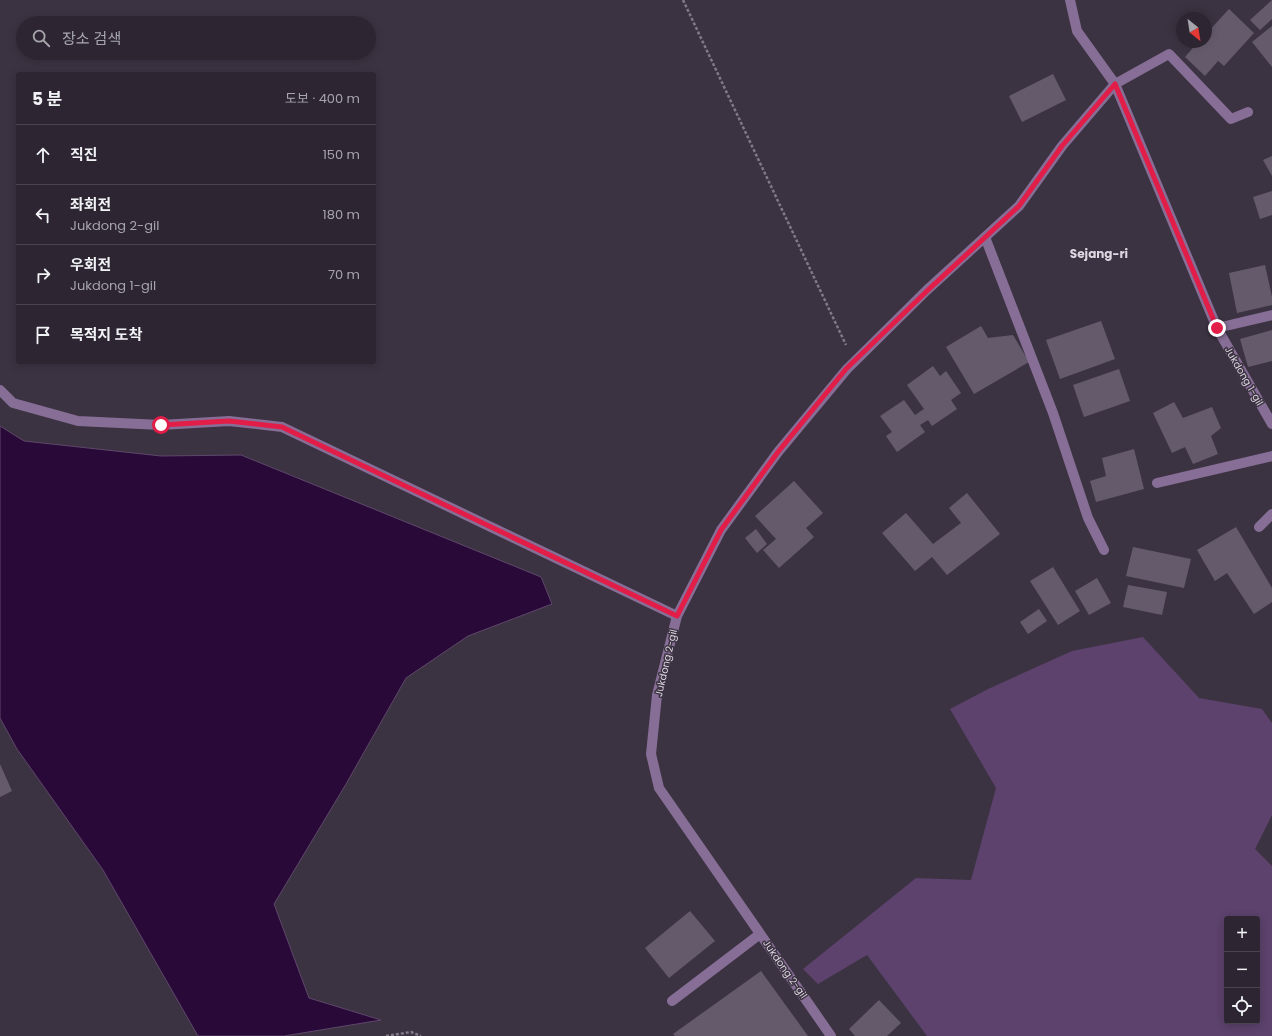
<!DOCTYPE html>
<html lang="ko">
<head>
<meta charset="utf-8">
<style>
	:root { --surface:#2d2632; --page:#39323e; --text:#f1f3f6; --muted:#a7a5ac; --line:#48434d }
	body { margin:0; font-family:Poppins,"Noto Sans KR",sans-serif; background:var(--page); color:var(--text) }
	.controls { position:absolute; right:12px; bottom:12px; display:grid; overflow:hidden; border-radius:4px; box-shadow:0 2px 10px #0003 }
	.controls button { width:36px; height:36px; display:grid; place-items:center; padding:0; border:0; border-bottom:1px solid var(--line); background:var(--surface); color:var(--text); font:20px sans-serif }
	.compass { position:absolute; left:1176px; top:12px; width:36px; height:36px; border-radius:50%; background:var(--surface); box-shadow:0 2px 10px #0003; rotate:150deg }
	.stop { position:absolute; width:12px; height:12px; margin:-9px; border:3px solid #e11d48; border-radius:50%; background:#fff }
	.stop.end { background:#e11d48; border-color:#fff; box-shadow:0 1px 4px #0008 }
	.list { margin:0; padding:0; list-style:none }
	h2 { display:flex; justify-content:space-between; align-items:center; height:52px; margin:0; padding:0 16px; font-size:17px }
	h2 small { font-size:13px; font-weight:400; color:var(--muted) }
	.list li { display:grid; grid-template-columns:26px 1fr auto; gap:12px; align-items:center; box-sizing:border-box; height:60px; padding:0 16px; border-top:1px solid var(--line) }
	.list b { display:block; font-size:15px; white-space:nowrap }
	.list p { margin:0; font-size:13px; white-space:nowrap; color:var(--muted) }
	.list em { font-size:13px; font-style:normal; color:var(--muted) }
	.icon { flex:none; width:22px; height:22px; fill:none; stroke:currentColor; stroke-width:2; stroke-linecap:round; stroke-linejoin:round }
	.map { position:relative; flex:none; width:1272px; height:1036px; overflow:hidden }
	.search { position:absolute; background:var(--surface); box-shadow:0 2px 10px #0003; left:16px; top:16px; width:360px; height:44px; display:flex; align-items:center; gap:10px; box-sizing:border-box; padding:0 14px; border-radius:22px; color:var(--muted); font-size:15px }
	.panel { position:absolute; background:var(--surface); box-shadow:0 2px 10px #0003; left:16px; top:72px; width:360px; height:292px; border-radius:4px }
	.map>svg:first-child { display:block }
	.green { fill:#5c426c; fill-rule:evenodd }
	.water { fill:#280938; stroke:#5f476b }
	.building { fill:#645a6b }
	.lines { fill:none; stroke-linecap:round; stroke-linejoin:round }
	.path { stroke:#807986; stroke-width:2.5; stroke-dasharray:3 2; stroke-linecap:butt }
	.minor { stroke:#876e96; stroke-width:10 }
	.route { stroke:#e11d48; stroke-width:5 }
	.labels { text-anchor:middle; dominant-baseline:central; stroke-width:3; stroke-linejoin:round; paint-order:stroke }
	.street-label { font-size:10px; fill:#ded8e2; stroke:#3c3342 }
	.quarter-label { font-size:12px; font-weight:bold; fill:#ded8e2; stroke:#3c3342 }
</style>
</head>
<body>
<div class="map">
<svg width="1272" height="1036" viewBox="0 0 1272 1036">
	<rect width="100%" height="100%" fill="#3c3342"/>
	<path class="green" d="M1143,637l56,61 63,11 10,14v92l-17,34 17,17v170h-345l-60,-81 -49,29 -15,-15 113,-91 55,2 25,-92 -46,-79 38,-20 84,-38zM1227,919h30v102h-30z"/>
	<path class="water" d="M0,426l24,15 137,15 80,-1 300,122 11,27 -84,32 -62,42 -60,106 -72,120 35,94 72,22 -97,16h-86l-95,-166 -86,-121 -17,-31z"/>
	<path class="building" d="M1272,0v19l-12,11 -10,-10z
		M1229,9l25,24 -30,33 -6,-5 -13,15 -20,-19 13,-15h8v-8z
		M1272,26v41l-20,-25z
		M1053,74l13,26 -44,22 -13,-26z
		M1272,156v20l-9,-16z
		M1272,191v24l-12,4 -7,-22z
		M1265,265l7,32v8l-35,8 -8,-40z
		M1101,321l14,38 -55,20 -14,-39z
		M981,326l7,12 25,-3 16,27 -55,32 -28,-47z
		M1272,330v31l-24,6 -8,-28z
		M933,366l7,10 6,-5 15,22 -10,7 6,9 -25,17 -4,-6 -8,5 5,7 -28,20 -11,-16 6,-4 -12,-16 24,-16 11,15 9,-6 -17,-24z
		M1119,369l11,32 -46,16 -11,-32z
		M1174,402l9,16 29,-11 9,21 -10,8 7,18 -25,10 -8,-17 -13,6 -19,-40z
		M1134,449l10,40 -48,13 -6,-21 16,-5 -4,-18z
		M794,481l29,32 -17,15 8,9 -35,31 -16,-18 13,-11 -21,-23z
		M967,493l33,41 -53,41 -15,-18 -17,14 -33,-38 24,-20 27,31 28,-21 -12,-15z
		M1236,527l36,61v14l-18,12 -27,-41 -12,8 -18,-31z
		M756,529l11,15 -10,9 -12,-15z
		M1133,547l58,12 -7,29 -58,-12z
		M1053,567l27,44 -22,14 -28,-44z
		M1097,578l14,25 -22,12 -14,-24z
		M1128,585l39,7 -5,23 -39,-8z
		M1039,609l8,12 -19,13 -8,-12z
		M0,764l12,27 -12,6z
		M690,911l25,30 -46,37 -24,-30z
		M761,971l47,65h-133l-2,-2z
		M879,1000l22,23 -14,13h-32l-6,-7z"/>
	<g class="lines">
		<path class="path" d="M683,0l163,345
			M386,1036l25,-4 10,4"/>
		<path class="minor" d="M1070,0l7,31 38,53 102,244 55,96
			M985,237l68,176 35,105 16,32
			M1217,328l55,-13
			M0,390l13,13 65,18 83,4 68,-4 53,6 395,189
			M1157,483l115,-27
			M1259,527l13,-13
			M672,1001l88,-67
			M831,1036l-172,-248 -8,-34 6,-59 20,-79 44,-86 57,-78 69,-83 80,-79 92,-84 43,-60 53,-62 54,-30 62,65 17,-7"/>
	</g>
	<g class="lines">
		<path class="route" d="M161,425l68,-4 53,6 395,189 44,-86 57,-78 68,-83 82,-79 91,-84 43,-60 53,-62 102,244"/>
	</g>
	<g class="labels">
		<g class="street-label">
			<text transform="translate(1244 376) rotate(60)">Jukdong 1-gil</text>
			<text transform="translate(666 663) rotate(-77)">Jukdong 2-gil</text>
			<text transform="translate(785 969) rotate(55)">Jukdong 2-gil</text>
		</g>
		<g class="quarter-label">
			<text x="1099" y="253">Sejang-ri</text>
		</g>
	</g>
</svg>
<div class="controls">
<button>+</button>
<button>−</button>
<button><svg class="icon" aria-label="locate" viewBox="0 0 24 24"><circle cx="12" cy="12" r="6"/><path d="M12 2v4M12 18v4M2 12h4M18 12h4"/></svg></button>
</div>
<svg class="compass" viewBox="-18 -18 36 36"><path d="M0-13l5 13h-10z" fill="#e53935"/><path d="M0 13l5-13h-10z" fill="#a7a5ac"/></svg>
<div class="stop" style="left:161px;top:425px"></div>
<div class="stop end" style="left:1217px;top:328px"></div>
<div class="search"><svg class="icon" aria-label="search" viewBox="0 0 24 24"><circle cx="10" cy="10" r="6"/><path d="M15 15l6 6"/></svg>장소 검색</div>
<section class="panel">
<h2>5 분<small>도보 · 400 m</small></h2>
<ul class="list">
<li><svg class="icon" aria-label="ahead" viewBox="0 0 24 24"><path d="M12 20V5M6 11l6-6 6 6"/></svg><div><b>직진</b></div><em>150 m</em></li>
<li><svg class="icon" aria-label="left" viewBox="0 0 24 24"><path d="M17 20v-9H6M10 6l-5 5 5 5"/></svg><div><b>좌회전</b><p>Jukdong 2-gil</p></div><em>180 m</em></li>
<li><svg class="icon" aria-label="right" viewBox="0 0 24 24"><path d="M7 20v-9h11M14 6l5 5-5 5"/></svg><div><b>우회전</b><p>Jukdong 1-gil</p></div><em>70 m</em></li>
<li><svg class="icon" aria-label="arrive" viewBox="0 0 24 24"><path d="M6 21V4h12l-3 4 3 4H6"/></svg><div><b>목적지 도착</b></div></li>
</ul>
</section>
</div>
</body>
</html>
